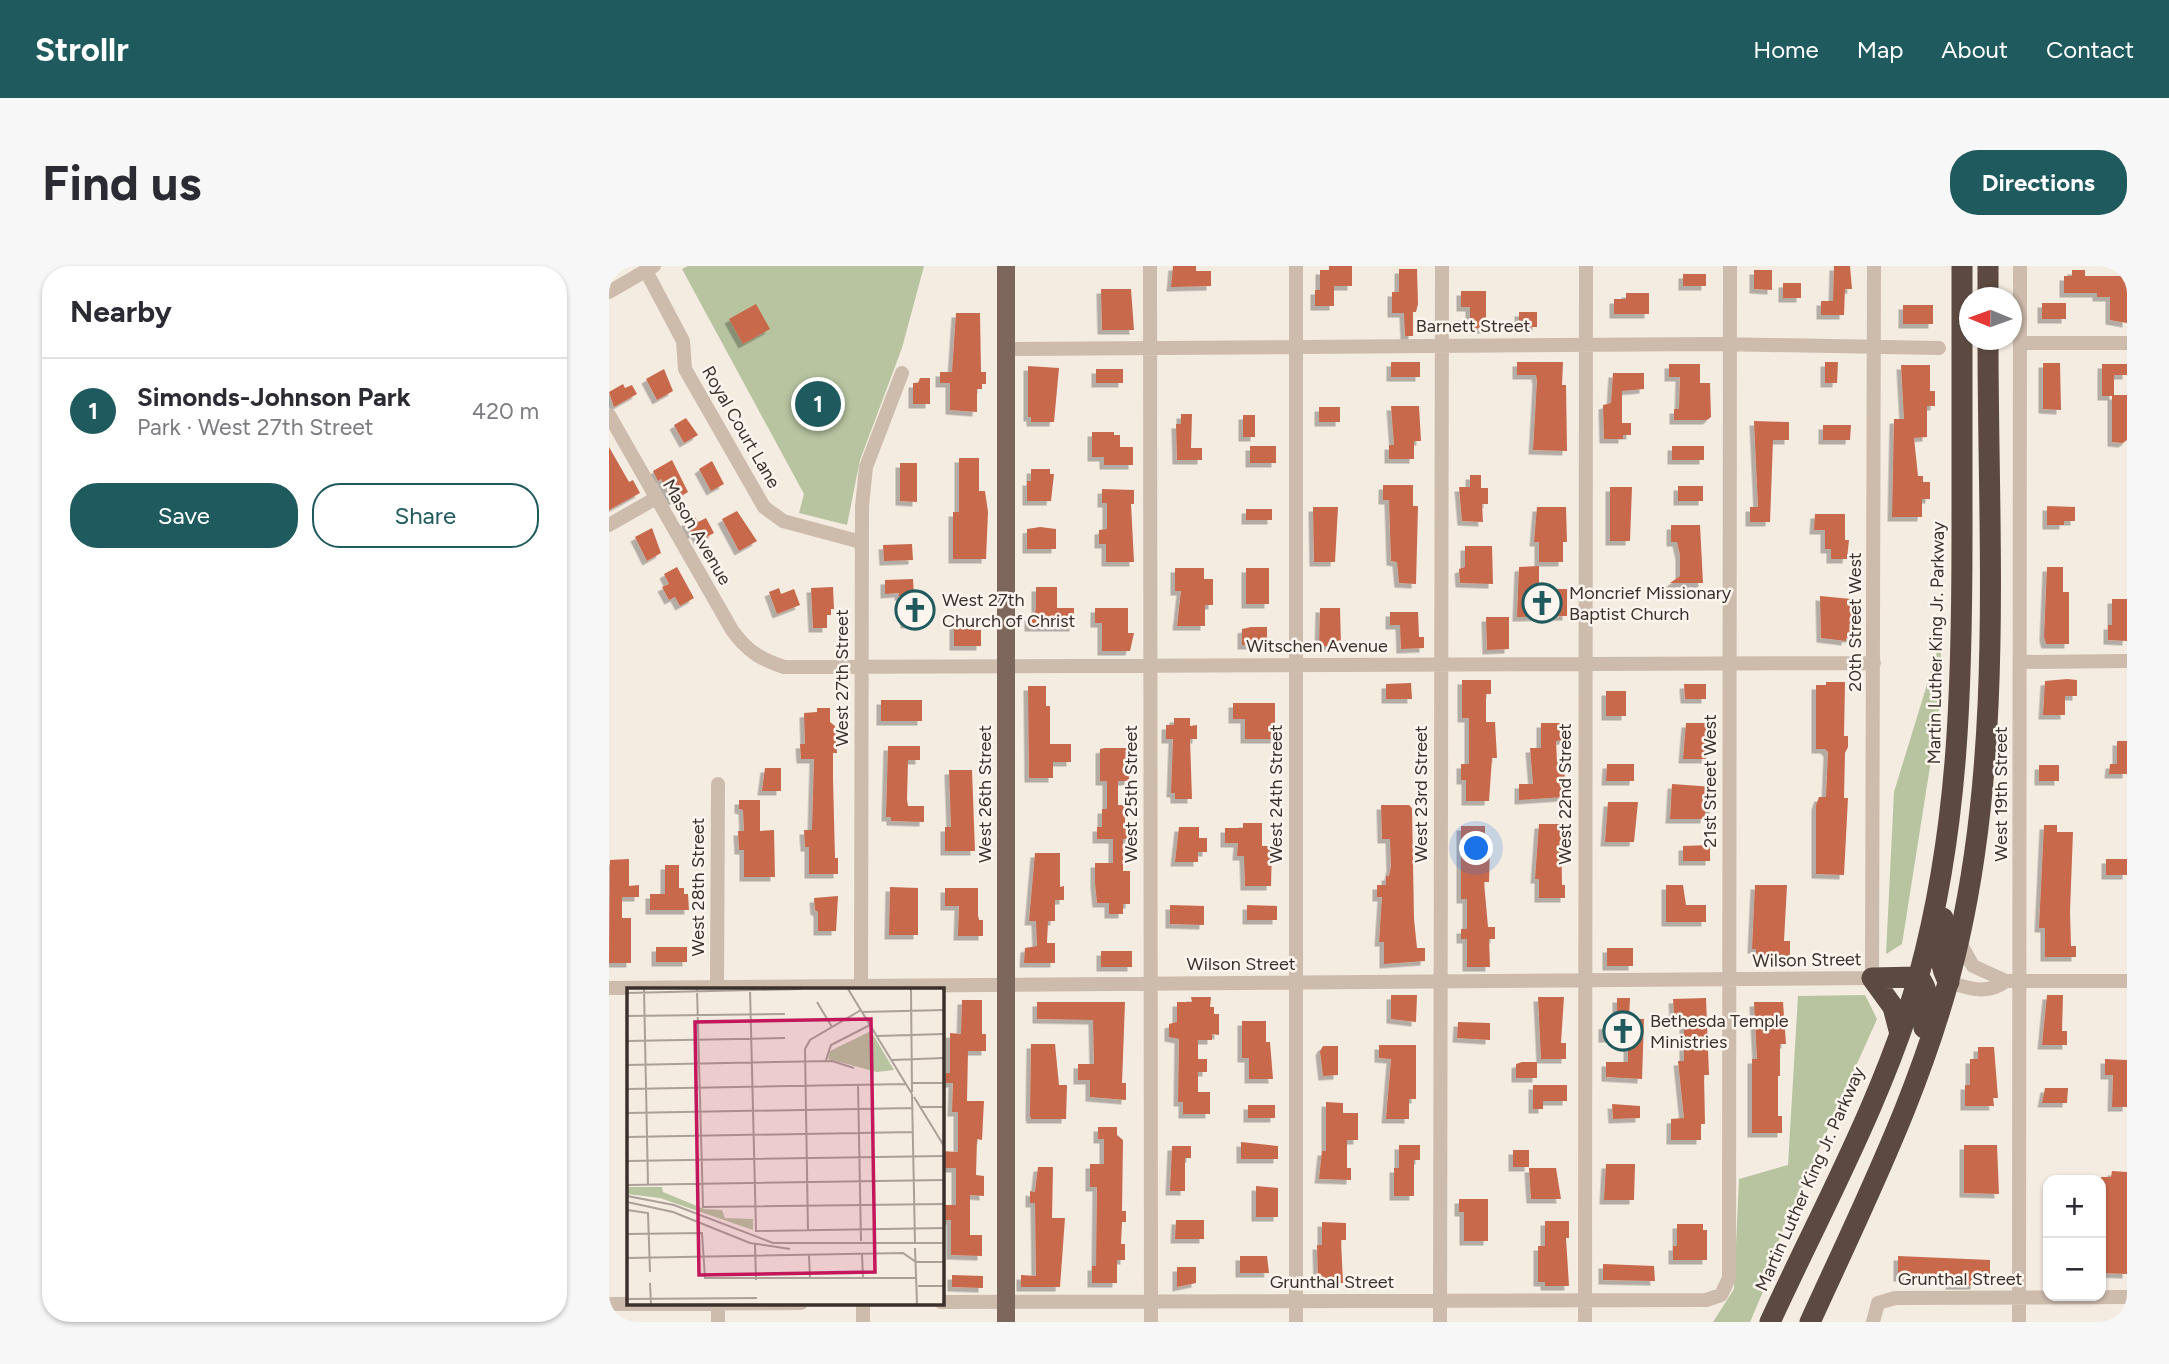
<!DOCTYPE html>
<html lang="en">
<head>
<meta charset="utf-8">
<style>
	:root { --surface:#fff; --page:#f7f7f7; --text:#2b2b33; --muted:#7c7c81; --line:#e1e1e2; --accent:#1f5a5e }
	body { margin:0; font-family:Figtree,sans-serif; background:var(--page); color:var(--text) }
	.controls { position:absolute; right:21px; bottom:21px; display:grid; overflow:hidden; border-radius:14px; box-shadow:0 2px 5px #0004 }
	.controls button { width:63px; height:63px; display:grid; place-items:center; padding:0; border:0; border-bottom:2px solid var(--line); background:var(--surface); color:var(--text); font:35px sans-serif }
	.compass { position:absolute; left:1350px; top:21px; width:63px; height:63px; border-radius:50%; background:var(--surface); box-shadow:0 2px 5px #0004; rotate:271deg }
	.you { position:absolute; left:868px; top:583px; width:24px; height:24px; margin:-18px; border:5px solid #fff; border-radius:50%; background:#1a73e8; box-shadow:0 0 0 10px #1a73e833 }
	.badge { display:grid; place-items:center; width:46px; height:46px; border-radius:50%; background:var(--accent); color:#fff; font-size:23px; font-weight:700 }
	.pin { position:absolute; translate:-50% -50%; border:4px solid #fff; box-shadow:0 2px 7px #0006 }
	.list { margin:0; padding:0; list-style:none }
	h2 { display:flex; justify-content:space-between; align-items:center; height:91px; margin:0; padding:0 28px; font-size:30px }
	h2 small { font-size:23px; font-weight:400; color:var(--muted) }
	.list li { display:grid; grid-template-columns:46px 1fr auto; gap:21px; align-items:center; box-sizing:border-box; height:105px; padding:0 28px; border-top:2px solid var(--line) }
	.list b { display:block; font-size:26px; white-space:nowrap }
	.list p { margin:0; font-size:23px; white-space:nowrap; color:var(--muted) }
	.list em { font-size:23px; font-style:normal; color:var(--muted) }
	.actions { display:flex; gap:14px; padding:21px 28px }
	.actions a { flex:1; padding:16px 0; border:2px solid var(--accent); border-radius:28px; text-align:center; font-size:24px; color:var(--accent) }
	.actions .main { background:var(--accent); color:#fff }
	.map { position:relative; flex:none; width:1518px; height:1056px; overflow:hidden; border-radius:28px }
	header { display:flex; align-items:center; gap:42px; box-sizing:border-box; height:98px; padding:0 35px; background:var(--accent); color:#fff }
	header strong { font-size:33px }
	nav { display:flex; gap:38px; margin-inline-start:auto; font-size:24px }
	.intro { display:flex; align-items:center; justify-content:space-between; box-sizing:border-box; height:168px; padding:0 42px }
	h1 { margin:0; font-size:49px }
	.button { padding:18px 32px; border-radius:28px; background:var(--accent); color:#fff; font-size:24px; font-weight:700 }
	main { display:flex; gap:42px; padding:0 42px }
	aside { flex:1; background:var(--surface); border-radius:28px; box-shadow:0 2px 5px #0004 }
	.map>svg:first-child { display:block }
	.green { fill:#b8c4a0 }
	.building { fill:#c8694b; filter:url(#shadow) }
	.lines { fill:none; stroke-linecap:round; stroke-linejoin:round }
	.minor { stroke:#cdbbac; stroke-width:14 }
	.major { stroke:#7d675c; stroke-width:18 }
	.highway { stroke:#5c4a42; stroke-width:21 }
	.labels { text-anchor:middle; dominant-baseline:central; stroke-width:5; stroke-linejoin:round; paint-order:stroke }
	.street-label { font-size:18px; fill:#3b302b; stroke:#fbf5ee }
	.poi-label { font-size:18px; fill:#3b302b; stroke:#fbf5ee; text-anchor:start }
	.inset-road { fill:none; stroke:#aaa098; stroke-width:2 }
	.view { fill:#c2185b; fill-opacity:0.15; stroke:#c2185b; stroke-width:3.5 }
	.inset-edge { fill:none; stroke:#3b302b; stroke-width:3.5 }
</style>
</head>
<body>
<header>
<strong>Strollr</strong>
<nav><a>Home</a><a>Map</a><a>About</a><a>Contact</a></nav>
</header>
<div class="intro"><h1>Find us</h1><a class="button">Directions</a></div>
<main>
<aside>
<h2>Nearby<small></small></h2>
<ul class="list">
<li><span class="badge">1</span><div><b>Simonds-Johnson Park</b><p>Park · West 27th Street</p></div><em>420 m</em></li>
</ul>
<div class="actions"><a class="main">Save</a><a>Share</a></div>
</aside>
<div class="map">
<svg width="1518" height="1056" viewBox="0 0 1518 1056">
	<defs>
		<filter id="shadow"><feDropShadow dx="-4.5" dy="4.5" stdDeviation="0" flood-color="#0004"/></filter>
	</defs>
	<rect width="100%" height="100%" fill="#f4ebe1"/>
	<path class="green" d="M79,0h236l-22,82 -42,112 -13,65 -48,-12 5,-19 -122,-225z
		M1332,373l-1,64 -38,241 -16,10 8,-162z
		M1256,729l12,24 -97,217 -15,51 -15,35h-37l21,-33 5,-110 49,-14 10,-169z"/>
	<path class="building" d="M564,0h23v5h15v15l-40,1z
		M720,0h23v20h-18v20h-19v-16h5v-20h9z
		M1225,0h16l2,23h-7l-1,26h-23v-14h12z
		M790,3h18l1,35 -2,8h-3v24h-8l-1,-23h-12v-21h7z
		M1145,4h18v20l-18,-1z
		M1463,4h13v6h42v47l-17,-3v-23h-13v-4h-33v-17h8z
		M1074,8h23v12h-23z
		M1174,17h18v15h-18z
		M492,23h30l3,41h-32z
		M852,25h25v38l-16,-1v-21h-9z
		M1017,27h23v21h-35v-15h12z
		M1433,37h24v16h-24z
		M147,38l14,25 -27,15 -14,-25z
		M1294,39h30v19h-30z
		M910,46h18v15h-18z
		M347,47h24l1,59h5v12h-4v5h-5v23l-27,-2v-27h-10v-11h12z
		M782,96h29v15h-29z
		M908,96h46l-1,23h4l1,66 -34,-1 4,-69 -1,-6h-19z
		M1216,96h13l-1,21h-12z
		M1434,97h17l1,47 -18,-1z
		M1060,98h31v19h10l1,34 -4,3h-33v-11h5l1,-32h-11z
		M1493,98h25v11h-13v20h13v45l-4,3 -11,-1v-46h-10z
		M1292,99h29v26h5v15h-8v31l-13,1 4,38h5v6h7v17h-8v18h-30l2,-98h10z
		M419,100l31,2 -5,54h-23v-5h-3z
		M55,103l9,22 -16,9 -11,-21z
		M487,103h27v14h-27z
		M1004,107h31v16l-22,2v32h9v12h-8v4h-19l-1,-34 8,-2z
		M311,112h10v26h-17v-21h5z
		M14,118l2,4 7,-3 5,9 -23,13 -5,-15z
		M782,140h28l2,35h-7v18h-25v-14h5z
		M710,141h21v15h-21z
		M572,148h11l-1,34h11v12h-25l-1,-36h5z
		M634,149h12v22h-12z
		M77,152l12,17 -14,8 -10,-18z
		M1145,155l35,1v18h-16l-3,82h-20v-15h8z
		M1214,159h28l-1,15h-27z
		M483,166h22v3h6v12h13v18h-29v-8h-12z
		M641,180h26v17h-26z
		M1063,180h32v14h-32z
		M0,181l20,35 4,-2 7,13 -31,17z
		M350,192h20v33h6l3,21 -2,47h-33v-47h6z
		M63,194l16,32 -15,9 -12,-22 -3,2 -5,-10z
		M103,195l12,23 -13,7 -12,-22z
		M291,197h17v39l-17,-1z
		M422,203h19v5h4l-3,27h-24v-20h4z
		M861,209h11v13h7v16h-6l1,18 -21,-1 -3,-34h11z
		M774,219h30v21h5l-2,78 -17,-1 -2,-21 -6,-1 -2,-61h-6z
		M1069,220h25v15h-25z
		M1001,221h22l-2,54h-20z
		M493,223l32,1v14h-3l3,58h-28v-18h-7v-14l8,-1v-26h-5z
		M1438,240l28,1v14h-11v4h-17z
		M704,241h25l-3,55h-21z
		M928,241h29l1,35h-4v20h-24v-20h-5z
		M637,243h26v11h-26z
		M128,245l20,30 -18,10 -17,-32z
		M1206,248h30v26h4l-2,19h-16v-10h-6v-19h-11z
		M86,251l3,5 8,-4 8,15 -15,8 -4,-8 -3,2 -7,-13z
		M1062,259h29l3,58h-33l10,-7v-21l-3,-13h-6z
		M431,261l16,2v20h-29v-20z
		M43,262l9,25 -14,8 -12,-24z
		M303,278l1,16 -29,1 -1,-16z
		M856,280h27l1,38 -33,-1 -1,-14 6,-2z
		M930,300v23h28v27l-50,1 2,-50z
		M68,301l17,31 -14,8 -5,-9 -6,3 -7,-13 7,-3 -5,-10z
		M1438,301h16v25h6v52h-23l-2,-7z
		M566,302h29v11h9v26h-8v21h-28l4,-35h-6z
		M637,302h23v36h-23z
		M304,313l1,17 11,-1 2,28 -22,1 -1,-28h-5v-3l-14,1v-14z
		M224,321l1,22h-3v6h-4v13h-14l-2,-40z
		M427,321h21v21h17v19h-45v-11h5l2,-8z
		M170,322l2,6 13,-5 6,16 -23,9 -8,-22z
		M1211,330l31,3 1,39h-6v3l-25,-3z
		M1503,333h15v42l-19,-1v-15h4z
		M486,342h33v25h6l-4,18h-28v-28h-7z
		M711,342h20l1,38h-22z
		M781,346h28l1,25h5v11l-23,1 -1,-24h-10z
		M877,351h23v32l-22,1z
		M345,358h20v6h7v16h-27z
		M642,361h16v18h-25v-16z
		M1458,413l10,1v16h-12v19h-22l2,-34z
		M853,414h29v14h-5v28h9l2,36h-5l-3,43h-23v-21h-5v-16h8v-46h-7z
		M1217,416h19l-1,54h4v11l-3,6 -1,45h4l-4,77 -28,-1v-69l3,-8h7l2,-45 -3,-3h-9v-64h10z
		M802,417l1,16h-26v-15z
		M1075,418h22v15h-21z
		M419,420h18v20h4v38h21v18h-18v16h-24z
		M997,425h20v25h-20z
		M272,434h41v21h-41z
		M624,437h42v36h-30v-20h-12z
		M208,442h13v14l5,4 2,27h-4v26l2,79h3v16h-29v-27h-4l-1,-17h8l2,-71h-13l-1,-15h5l-1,-31 13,-1z
		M565,452h16v8l7,-1v14h-7l2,60h-17v-6h-4l2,-54h-7v-14h8z
		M932,457h24v17l-9,1 1,21h8l-1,35 -45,3v-16h14l-3,-36h11z
		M1077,457h20l-1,4h4l-3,32h-23z
		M1508,475h10v33h-18l1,-10h7z
		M279,480h32v14h-12l-1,39 1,7h16v16l-33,-1v-4h-5z
		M496,482h24v33h-11v24h7v22h5v12h-7v32h7v33h-7v10h-14v-11h-12l-2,-20v-20h18v-24h-16v-12h5v-18h5v-28h-7v-32z
		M998,498h27v17h-28z
		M1430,499h20v16h-20z
		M156,502h16v23h-19z
		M340,504h23l3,81h-30v-24h6z
		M1063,518l42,3v23h-9v9h-35z
		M130,534h21v31l14,-1 1,47h-31v-27h-5l-1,-19h6l-1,-21 -4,-1z
		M999,536h30l-4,40h-29z
		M772,539h28l3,3 2,111 3,29h8v13l-41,3v-22h-5l3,-45h-5v-12h9v-9h3l2,-10 -1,-27h-8z
		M634,557h19v23h10l-1,40h-26l-1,-30h-7l1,-13h-13v-15h18z
		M930,558h22l1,61h3v13h-26v-19h-4z
		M1435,559h13v7h16l-3,79 1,35h5v11h-31v-29h-6z
		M852,560h24v21h5l-1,35h-5l4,45h7v12h-6l1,28h-23v-28h-6v-10h6v-30h-6z
		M570,561h20v11h8v14h-9v10h-23z
		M1101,579v16h-27v-15z
		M426,587h25v34l4,-1v14h-9v21h-7l-1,22h8v20h-31l1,-15 12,-2 -1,-25h-7z
		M20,593v27l10,-1v12h-17v21h9v45h-22l1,-103z
		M1497,593h21v16h-21z
		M56,599h14v23h5v6h4l1,16h-39v-16h15z
		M1057,619h17l3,20h20v17h-40z
		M1146,619h32l-3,56h6v15h-34v-7h-4z
		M281,621l28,1v47h-29z
		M336,622h33v27l1,5h4v16h-25l1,-30h-14z
		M229,630l-2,35h-18v-19l-3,-2 -1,-12z
		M561,639l34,1v19l-34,-1z
		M638,639l30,1v14h-30z
		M47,681h31v15h-31z
		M998,682h26v18h-26z
		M492,685h31v16h-31z
		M782,729h26l-1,27 -25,-3z
		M1438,729h16l-1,36h5v14h-25z
		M582,731h20l-1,10h4v7h5v21l-7,-1v6h-14v19h9v13h-9v20h12v22h-27v-12h-5l1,-63 -10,-2v-13l8,-2v-20h15z
		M929,731h26l-3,46h5v16h-25z
		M1008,732h13l-1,21h15l-2,60 -36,-2v-15h22v-24h-25v-13l14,-2z
		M1097,732l3,77h-5l1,49h-4v16h-30v-21l13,-1 -6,-57h6v-46h-10l-1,-16z
		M353,734h20v34h4v17h-18l-1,50h17l-2,39 -5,-1 -1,36 8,1v20l-14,-1v40h12v21l-31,-1v-35h-6v-15h11v-37h-15v-17l17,1v-40h-6l1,-29h-7v-10h4v-40l11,1z
		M428,736h88l-3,81h4v17l-36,-3v-17h-12v-16h16l-1,-44 -56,-1z
		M1145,736h29l3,42h-6v32h-2v40h4v17h-30v-74h5z
		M633,755h24v21h4l3,37h-24v-21h-7z
		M849,756l32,1v17l-33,-2z
		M422,778h24l4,41h8l-1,34h-35l-1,-4z
		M770,779h37v54h-7v20h-23l5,-60 -12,-1z
		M714,780h15v29l-15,1 -3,-25z
		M1369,781h16l4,51h-5l1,8h-29v-21h5v-26h8z
		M1496,793l22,1v47h-15l1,-32h-8z
		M913,796h15v16h-21v-14z
		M924,819h34v16h-24v8h-10z
		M1436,822h23l-1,15h-25z
		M717,836l17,1v10h15v27h-11v28h4v12l-32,-1 3,-28h4z
		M1003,838l28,2v12l-27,1z
		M639,839h27v13h-27z
		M489,861h19v8l6,5 -1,71h4v11h-4l-1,22h4v16h-8v23h-25v-17h4l1,-79h-7v-23h14v-25h-6z
		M632,876l37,4v13h-37z
		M790,879h21v15h-6v36h-20v-28h5z
		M1355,879h33l2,49 -35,-1z
		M563,880h19v12h-6v33h-15z
		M904,884h16v17h-16z
		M997,898h29l-1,36h-30z
		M429,901h15l-1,51h13l-5,69h-39v-12l15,1 -1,-73h-5v-12l5,1z
		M920,902h27l5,31h-30z
		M1503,905l15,1v102l-26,-1 4,-79h-4v-17h10z
		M647,920l22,2v29h-22z
		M850,933h29v42h-24v-29h-5z
		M567,954h28v19h-29z
		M936,955h24v17h-3l3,48h-24v-4h-7v-36h7z
		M713,956l24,1v17h-5l2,43h-22l-3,-4 -1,-34h5z
		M1068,958h26v6h4v30h-34v-14h4z
		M631,990h27l2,17h-29z
		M1289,990l92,4v17h-15v8h-25v-10h-24v4l-28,-2z
		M994,998l51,2 1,15 -52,-1z
		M568,1001h19v16l-19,4z
		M343,1009l31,1v12l-31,-1z"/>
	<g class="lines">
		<path class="minor" d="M541,0l1,1056
			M37,5l37,70 2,28 79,138 19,14 78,21
			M0,26l45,-26
			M1412,77h106
			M397,83l711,-5 222,4
			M0,149l123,215c15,21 28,29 52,37l1090,-4
			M0,259l47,-27
			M1411,396l107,-1
			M1350,675l14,25 33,15h121
			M1340,716c20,7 39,13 57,-1
			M0,722l1263,-10 2,-712
			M108,724l1,-206
			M252,724l1,-484 4,-39 36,-94
			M332,1036l765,-2 15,-5 8,-17 1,-1012
			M0,1038l192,-1
			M109,1056v-19
			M254,1056v-19
			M687,1056v-1056
			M831,1056l2,-1056
			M976,1056l1,-1056
			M1264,1056l5,-19 17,-5 232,-1
			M1410,1056l1,-1056"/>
		<path class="major" d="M397,1056v-1056"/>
		<path class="highway" d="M1379,0v32
			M1334,652c-1,22 -7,45 6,64
			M1263,712l46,-1c14,14 9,33 6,51
			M1263,712l21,29 6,23
			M1161,1056c52,-113 115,-227 149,-347 40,-147 43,-290 43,-440 0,-90 0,-179 0,-269
			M1201,1056c57,-125 119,-248 149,-383 44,-195 29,-400 29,-599"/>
	</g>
	<defs>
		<g id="church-ring" transform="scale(2.0125)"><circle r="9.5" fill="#fbf5ee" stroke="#1f5a5e" stroke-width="1.5"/><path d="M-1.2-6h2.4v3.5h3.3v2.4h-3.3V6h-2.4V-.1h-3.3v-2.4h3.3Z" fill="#1f5a5e"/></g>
	</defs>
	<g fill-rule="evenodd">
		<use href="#church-ring" x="933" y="337"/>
		<use href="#church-ring" x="306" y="344"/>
		<use href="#church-ring" x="1014" y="765"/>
	</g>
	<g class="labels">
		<g class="street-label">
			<text x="864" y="60">Barnett Street</text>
			<text transform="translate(132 161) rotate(60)">Royal Court Lane</text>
			<text transform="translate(88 266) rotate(60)">Mason Avenue</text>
			<text transform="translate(1246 356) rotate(-90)">20th Street West</text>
			<text transform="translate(1327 377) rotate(-89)">Martin Luther King Jr. Parkway</text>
			<text x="708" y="380">Witschen Avenue</text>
			<text transform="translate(233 412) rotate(-90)">West 27th Street</text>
			<text transform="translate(1101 515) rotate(-90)">21st Street West</text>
			<text transform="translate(376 528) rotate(-90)">West 26th Street</text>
			<text transform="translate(522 528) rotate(-90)">West 25th Street</text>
			<text transform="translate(667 528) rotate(-90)">West 24th Street</text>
			<text transform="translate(812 528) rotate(-90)">West 23rd Street</text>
			<text transform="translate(956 528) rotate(-90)">West 22nd Street</text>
			<text transform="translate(1392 528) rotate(-90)">West 19th Street</text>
			<text transform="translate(89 621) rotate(-90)">West 28th Street</text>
			<text transform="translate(1198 694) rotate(-1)">Wilson Street</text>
			<text x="632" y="698">Wilson Street</text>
			<text transform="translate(1201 913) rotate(-66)">Martin Luther King Jr. Parkway</text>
			<text x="1351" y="1013">Grunthal Street</text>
			<text x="723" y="1016">Grunthal Street</text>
		</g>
		<g class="poi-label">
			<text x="960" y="327">Moncrief Missionary<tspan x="960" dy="21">Baptist Church</tspan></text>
			<text x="333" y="334">West 27th<tspan x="333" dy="21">Church of Christ</tspan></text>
			<text x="1041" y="755">Bethesda Temple<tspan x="1041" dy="21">Ministries</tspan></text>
		</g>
	</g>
	<g transform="translate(18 722)">
		<rect width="317" height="317" fill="#f4ebe1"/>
		<path d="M244,43l23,39 -17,2 -49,-13 2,-8zM0,199h35l1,5 41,17 18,1 3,8 28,1v11l-93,-32 -33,-4z" fill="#b8c4a0"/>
		<path class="inset-road" d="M17,1l4,196M70,1l6,218 241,-3M123,1l6,242 188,-3M221,1l64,105M284,1l1,103M0,5l174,-4M190,14l15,25M236,24l81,-2M0,28l158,-2M250,48l67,-2M0,53l158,-3M199,72l5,-15 39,-20M265,72l52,-2M0,77l205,-4 22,7M285,95h32M231,97l3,156M0,101l279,-5M285,106l3,150M287,109l30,49M294,119h23M0,125l285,-5M0,149l286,-5M0,173l317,-5M0,197l317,-5M0,208l47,9 99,38h171M0,214l46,10 77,31 40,6M0,222l21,3 2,59M181,243l-3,-182 5,-9 51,-30M0,246l75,-1 3,45h210M128,256l1,36M288,260l2,56M235,266l1,24M182,267l1,24M0,270l276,-5 13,9h28M23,295l1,21M291,298h26M0,311l130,-1"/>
		<path class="view" d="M244,31l4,253 -176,3 -4,-253z"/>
		<rect width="317" height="317" class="inset-edge"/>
	</g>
</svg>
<div class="controls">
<button>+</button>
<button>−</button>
</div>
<svg class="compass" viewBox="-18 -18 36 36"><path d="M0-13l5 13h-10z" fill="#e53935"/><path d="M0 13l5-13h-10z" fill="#7c7c81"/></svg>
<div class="you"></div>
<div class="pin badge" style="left:209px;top:138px">1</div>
</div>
</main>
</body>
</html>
